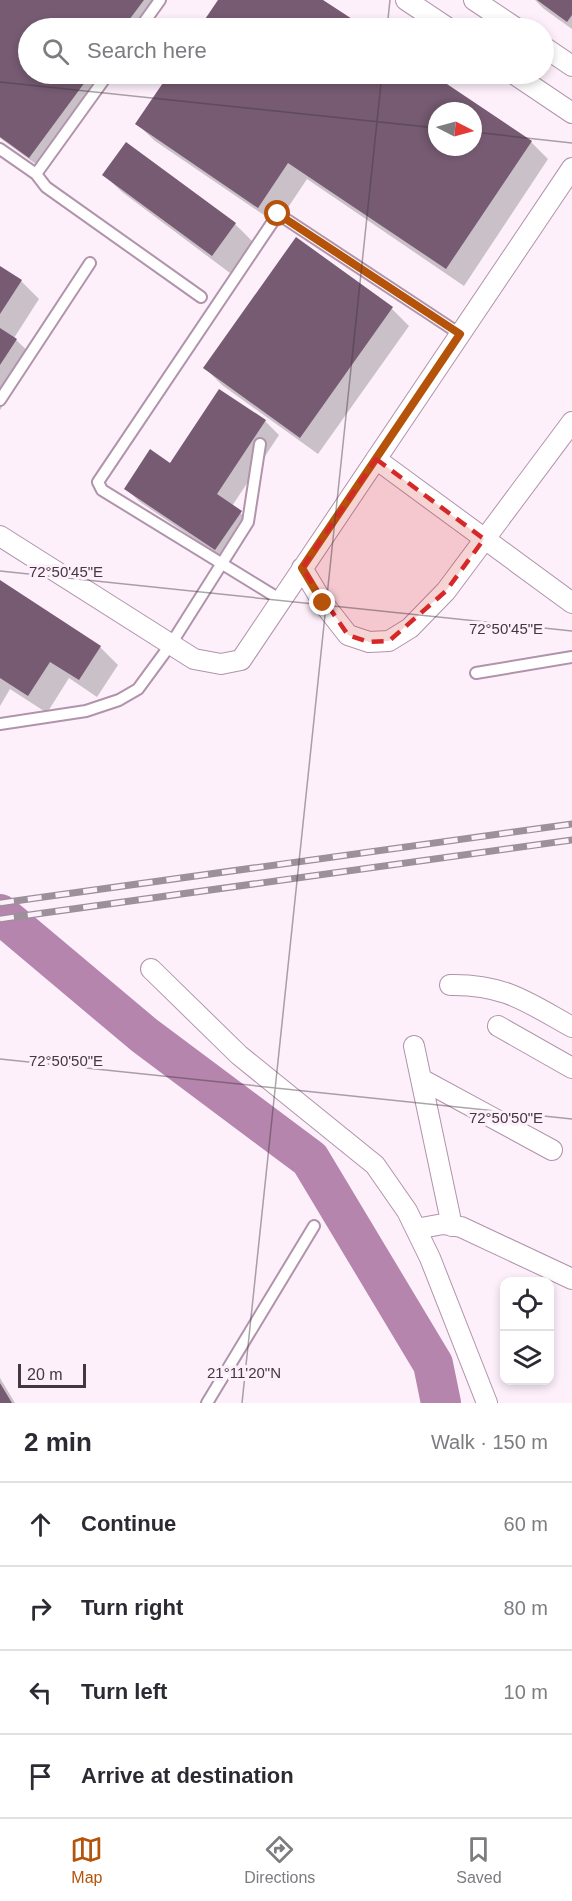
<!DOCTYPE html>
<html lang="en">
<head>
<meta charset="utf-8">
<style>
	:root { --surface:#fff; --page:#f7f7f7; --text:#2b2b33; --muted:#7c7c81; --line:#e1e1e2; --accent:#b45309 }
	body { margin:0; font-family:Helvetica,sans-serif; background:var(--page); color:var(--text) }
	.controls { position:absolute; right:18px; bottom:18px; display:grid; overflow:hidden; border-radius:12px; box-shadow:0 3px 9px #0003 }
	.controls button { width:54px; height:54px; display:grid; place-items:center; padding:0; border:0; border-bottom:2px solid var(--line); background:var(--surface); color:var(--text); font:30px sans-serif }
	.compass { position:absolute; left:428px; top:102px; width:54px; height:54px; border-radius:50%; background:var(--surface); box-shadow:0 3px 9px #0003; rotate:96deg }
	.scale { position:absolute; left:18px; bottom:15px; width:68px; box-sizing:border-box; padding-left:6px; border:3px solid #433741; border-top:0; font-size:16px; line-height:21px; white-space:nowrap; color:#433741; -webkit-text-stroke:4px #fdf0fb; paint-order:stroke }
	.stop { position:absolute; width:18px; height:18px; margin:-14px; border:4px solid #b45309; border-radius:50%; background:#fff }
	.stop.end { background:#b45309; border-color:#fff; box-shadow:0 2px 6px #0008 }
	.list { margin:0; padding:0; list-style:none }
	h2 { display:flex; justify-content:space-between; align-items:center; height:78px; margin:0; padding:0 24px; font-size:26px }
	h2 small { font-size:20px; font-weight:400; color:var(--muted) }
	.list li { display:grid; grid-template-columns:39px 1fr auto; gap:18px; align-items:center; box-sizing:border-box; height:84px; padding:0 24px; border-top:2px solid var(--line) }
	.list b { display:block; font-size:22px; white-space:nowrap }
	.list em { font-size:20px; font-style:normal; color:var(--muted) }
	.icon { flex:none; width:33px; height:33px; fill:none; stroke:currentColor; stroke-width:2; stroke-linecap:round; stroke-linejoin:round }
	.map { position:relative; flex:none; width:572px; height:1403px; overflow:hidden }
	.search { position:absolute; background:var(--surface); box-shadow:0 3px 9px #0003; left:18px; right:18px; top:18px; height:66px; display:flex; align-items:center; gap:15px; box-sizing:border-box; padding:0 21px; border-radius:33px; color:var(--muted); font-size:22px }
	.sheet { height:414px; background:var(--surface) }
	nav { display:flex; justify-content:space-around; align-items:center; box-sizing:border-box; height:84px; border-top:2px solid var(--line); background:var(--surface); font-size:16px; color:var(--muted) }
	nav a { display:grid; justify-items:center; gap:3px }
	nav .on { color:var(--accent) }
	.map>svg:first-child { display:block }
	.shadow { fill:#0003; fill-rule:evenodd }
	.lines { fill:none; stroke-linecap:round; stroke-linejoin:round }
	.river { stroke:#b585ad; stroke-width:40 }
	.building { fill:#765b72; fill-rule:evenodd }
	.lane-casing { stroke:#b193ab; stroke-width:14 }
	.street-casing { stroke:#b193ab; stroke-width:22 }
	.lane { stroke:#fff; stroke-width:10 }
	.street { stroke:#fff; stroke-width:20 }
	.rail-casing { stroke:#9c909a; stroke-width:7 }
	.rail { stroke:#fdf0fb; stroke-width:4.5; stroke-dasharray:14; stroke-linecap:butt }
	.route { stroke:#b45309; stroke-width:8 }
	.marked { fill:#d62828; fill-opacity:0.2; stroke:#d62828; stroke-width:4.5; stroke-dasharray:12 8; stroke-linejoin:round }
	.ticks { fill:none; stroke:#433741; stroke-width:1.5; stroke-opacity:0.45 }
	.ticks-label { font-size:15px; text-anchor:middle; fill:#433741; stroke:#fdf0fb; stroke-width:6; stroke-linejoin:round; paint-order:stroke }
</style>
</head>
<body>
<div class="map">
<svg width="572" height="1403" viewBox="0 0 572 1403">
	<rect width="100%" height="100%" fill="#fdf0fb"/>
	<path class="shadow" d="M0,0h157l-21,28h-108v46h75l-66,91 -37,-27z
		M220,0h101l42,28h-162z
		M535,0h37v29l-28,-20z
		M170,74h260l101,68 17,17 -84,127 -157,-107 -30,45 -122,-83 -18,-17zM437,111h36v36h-36z
		M104,175l131,49 18,18 -23,31 -108,-81z
		M0,268l21,13 18,18 -25,39 20,19 -34,53z
		M392,309l17,17 -91,128 -96,-69 -17,-17z
		M220,391l45,30 14,14 -47,71 22,19 -24,38 -90,-61 -14,-13 45,-24z
		M0,582l100,65 18,18 -21,32 -28,-19 -22,35 -37,-24 -10,17z
		M0,1378l15,25h-15z"/>
	<g class="lines">
		<path class="river" d="M0,914l144,121 166,124 123,205 8,39"/>
	</g>
	<path class="building" d="M0,0h144l-21,28h-95v46h63l-62,84 -29,-21z
		M218,0h105l43,28h-167z
		M537,0h35v15l-5,7z
		M169,74h263l100,67 -86,128 -158,-106 -30,45 -123,-84zM437,111h36v36h-36z
		M126,142l110,81 -24,33 -110,-81z
		M296,237l97,70 -93,131 -97,-70z
		M0,266l22,14 -22,34z
		M0,328l17,11 -17,26z
		M219,389l47,31 -49,74 25,17 -27,39 -91,-61 26,-40 20,14z
		M0,580l101,66 -22,34 -29,-18 -22,34 -28,-18z
		M0,1383l12,20h-12z"/>
	<g class="lines">
		<g class="lane-casing">
			<path id="lane" d="M140,28l20,-28
				M108,74l-72,100 10,13 155,110
				M0,149l36,25
				M0,400l90,-137
				M281,600l-179,-110 -4,-8 180,-268 182,120
				M476,673l96,-16
				M0,724l86,-13 33,-11 19,-11 33,-45 77,-122 12,-78
				M207,1403l107,-177"/>
		</g>
		<g class="street-casing">
			<path id="street" d="M406,0l42,28
				M474,0l42,28
				M544,47l28,19
				M514,74l58,39
				M376,459l196,144
				M0,536l194,123 27,5 20,-4 331,-492
				M302,568l21,35 25,32 21,7 20,-1 21,-13 36,-37 126,-169
				M151,969l88,86 136,110 32,46 23,47 57,145
				M450,985c54,-1 77,17 122,42
				M498,1026l74,42
				M414,1046l38,180
				M421,1079l131,71
				M416,1229l27,-5 18,3 111,52"/>
		</g>
		<use href="#lane" class="lane"/>
		<use href="#street" class="street"/>
		<g class="rail-casing">
			<path id="rail" d="M0,903l572,-79
				M0,919l572,-79"/>
		</g>
		<use href="#rail" class="rail"/>
	</g>
	<g class="lines">
		<path class="route" d="M278,214l182,120 -158,234 21,35"/>
	</g>
	<path class="marked" d="M376,459l108,80 -38,52 -57,50 -20,1 -21,-7 -46,-67z"/>
	<path class="ticks" d="M387,28l3,-28M0,82l437,46M473,132l99,11M0,571l572,60M0,1059l572,60M242,1403l140,-1329"/>
	<g class="ticks-label">
		<text x="66" y="577">72°50'45"E</text>
		<text x="506" y="634">72°50'45"E</text>
		<text x="66" y="1066">72°50'50"E</text>
		<text x="506" y="1123">72°50'50"E</text>
		<text x="244" y="1378">21°11'20"N</text>
	</g>
</svg>
<div class="controls">
<button><svg class="icon" aria-label="locate" viewBox="0 0 24 24"><circle cx="12" cy="12" r="6"/><path d="M12 2v4M12 18v4M2 12h4M18 12h4"/></svg></button>
<button><svg class="icon" aria-label="layers" viewBox="0 0 24 24"><path d="M12 4l9 5-9 5-9-5zM3 14l9 5 9-5"/></svg></button>
</div>
<svg class="compass" viewBox="-18 -18 36 36"><path d="M0-13l5 13h-10z" fill="#e53935"/><path d="M0 13l5-13h-10z" fill="#7c7c81"/></svg>
<div class="scale">20 m</div>
<div class="stop" style="left:278px;top:214px"></div>
<div class="stop end" style="left:323px;top:603px"></div>
<div class="search"><svg class="icon" aria-label="search" viewBox="0 0 24 24"><circle cx="10" cy="10" r="6"/><path d="M15 15l6 6"/></svg>Search here</div>
</div>
<section class="sheet">
<h2>2 min<small>Walk · 150 m</small></h2>
<ul class="list">
<li><svg class="icon" aria-label="ahead" viewBox="0 0 24 24"><path d="M12 20V5M6 11l6-6 6 6"/></svg><div><b>Continue</b></div><em>60 m</em></li>
<li><svg class="icon" aria-label="right" viewBox="0 0 24 24"><path d="M7 20v-9h11M14 6l5 5-5 5"/></svg><div><b>Turn right</b></div><em>80 m</em></li>
<li><svg class="icon" aria-label="left" viewBox="0 0 24 24"><path d="M17 20v-9H6M10 6l-5 5 5 5"/></svg><div><b>Turn left</b></div><em>10 m</em></li>
<li><svg class="icon" aria-label="arrive" viewBox="0 0 24 24"><path d="M6 21V4h12l-3 4 3 4H6"/></svg><div><b>Arrive at destination</b></div></li>
</ul>
</section>
<nav>
<a class="on"><svg class="icon" aria-label="map" viewBox="0 0 24 24"><path d="M3 6l6-2 6 2 6-2v14l-6 2-6-2-6 2zM9 4v14M15 6v14"/></svg>Map</a>
<a><svg class="icon" aria-label="directions" viewBox="0 0 24 24"><path d="M12 3l9 9-9 9-9-9zM9 14v-3h6M13 9l2 2-2 2"/></svg>Directions</a>
<a><svg class="icon" aria-label="saved" viewBox="0 0 24 24"><path d="M7 4h10v16l-5-4-5 4z"/></svg>Saved</a>
</nav>
</body>
</html>
